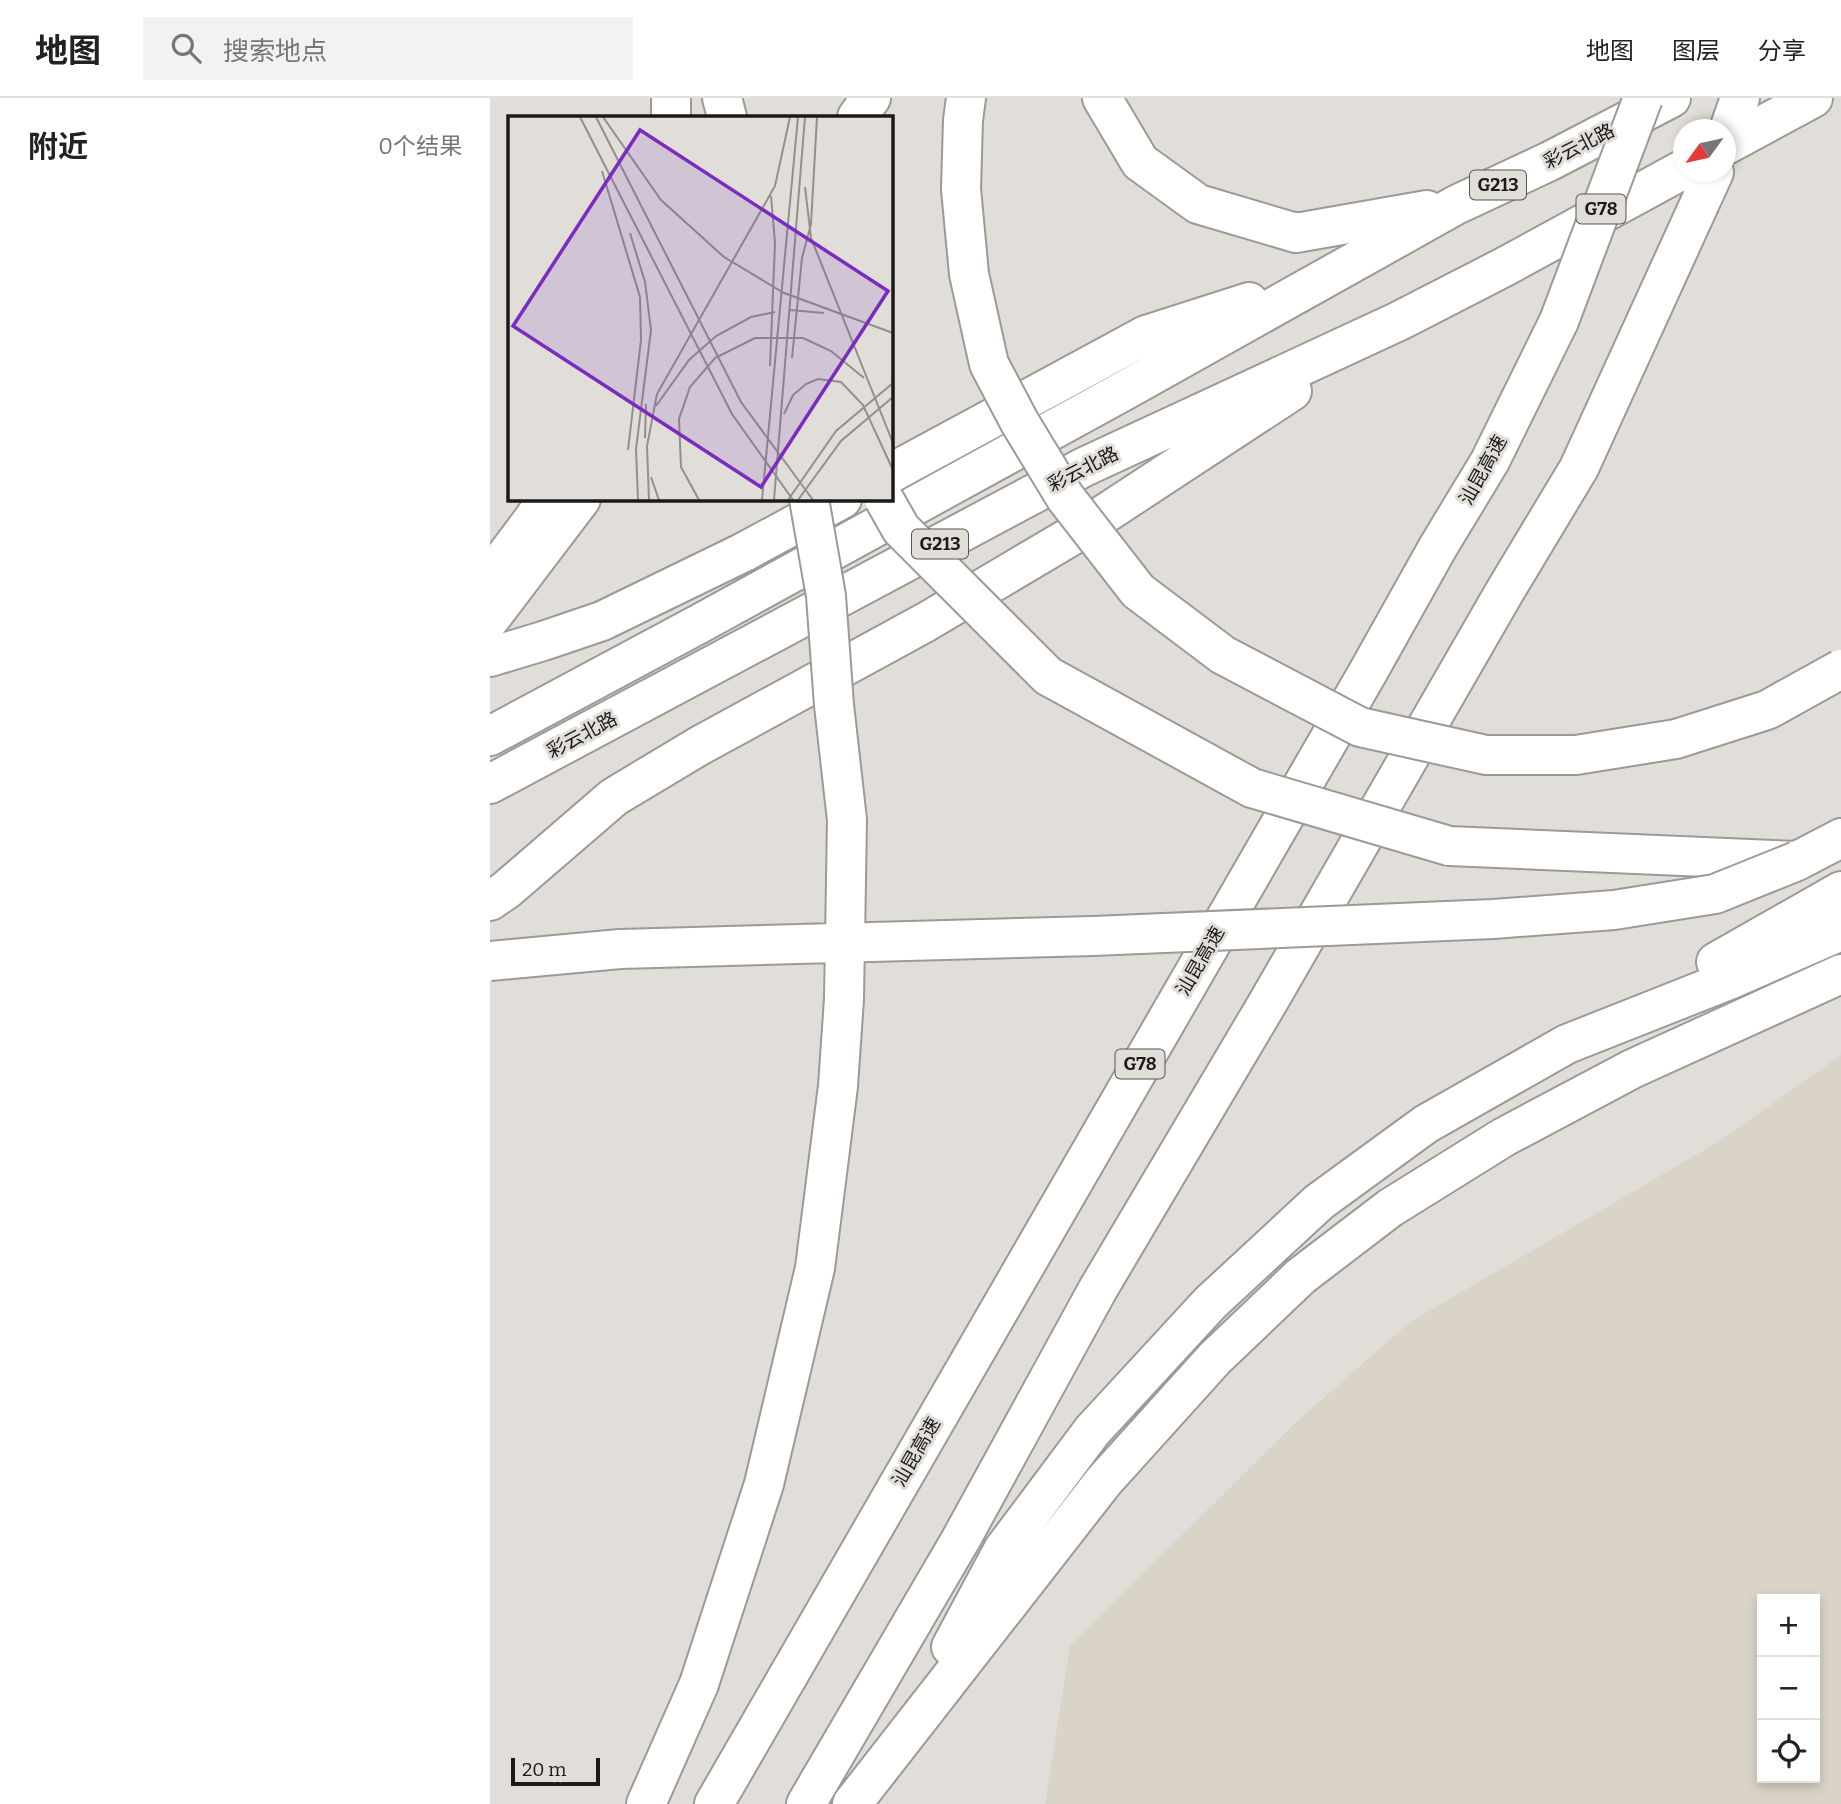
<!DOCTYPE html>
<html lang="zh">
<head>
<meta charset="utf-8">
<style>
	:root { --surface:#fff; --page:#f2f2f2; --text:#222; --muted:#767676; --line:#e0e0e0 }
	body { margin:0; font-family:Bitter,"Noto Sans SC",serif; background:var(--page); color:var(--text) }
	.controls { position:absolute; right:21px; bottom:21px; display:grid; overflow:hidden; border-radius:0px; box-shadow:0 4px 10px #0003 }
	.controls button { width:63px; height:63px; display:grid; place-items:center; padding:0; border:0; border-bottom:2px solid var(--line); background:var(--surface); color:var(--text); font:35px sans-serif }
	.compass { position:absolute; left:1183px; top:21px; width:63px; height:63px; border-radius:50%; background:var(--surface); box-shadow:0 4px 10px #0003; rotate:237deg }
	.scale { position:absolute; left:21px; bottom:18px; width:89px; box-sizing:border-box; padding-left:7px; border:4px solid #1b1a18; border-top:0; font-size:19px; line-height:24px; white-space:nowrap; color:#1b1a18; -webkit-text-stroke:5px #e1deda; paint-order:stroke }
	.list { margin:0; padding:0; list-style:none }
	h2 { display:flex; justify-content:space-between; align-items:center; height:91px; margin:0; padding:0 28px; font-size:30px }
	h2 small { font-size:23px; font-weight:400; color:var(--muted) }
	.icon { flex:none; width:38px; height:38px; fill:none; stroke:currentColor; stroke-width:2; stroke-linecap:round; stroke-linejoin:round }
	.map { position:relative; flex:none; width:1351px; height:1706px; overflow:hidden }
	header { display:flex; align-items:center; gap:42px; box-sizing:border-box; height:98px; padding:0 35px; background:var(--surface); border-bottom:2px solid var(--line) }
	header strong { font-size:33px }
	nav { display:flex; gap:38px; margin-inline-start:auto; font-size:24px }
	.search { width:490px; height:63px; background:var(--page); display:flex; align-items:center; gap:18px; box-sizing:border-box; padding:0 24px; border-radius:0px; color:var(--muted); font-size:26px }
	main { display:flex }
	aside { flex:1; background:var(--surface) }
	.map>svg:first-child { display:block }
	.built { fill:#dad3c8; fill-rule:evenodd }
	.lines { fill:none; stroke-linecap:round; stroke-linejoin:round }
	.minor-casing { stroke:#9c9a96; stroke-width:42 }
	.highway-casing { stroke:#9c9a96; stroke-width:42 }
	.minor { stroke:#fff; stroke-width:38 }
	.highway { stroke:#fff; stroke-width:38 }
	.highway-bridge-casing { stroke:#9c9a96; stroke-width:42; stroke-linecap:butt }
	.highway-bridge { stroke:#fff; stroke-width:38 }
	.labels { text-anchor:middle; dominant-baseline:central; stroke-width:6; stroke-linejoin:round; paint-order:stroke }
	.shield { fill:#e1deda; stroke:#565552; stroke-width:2 }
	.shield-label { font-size:18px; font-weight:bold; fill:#1b1a18 }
	.street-label { font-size:19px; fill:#1b1a18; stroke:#e1deda }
	.inset-road { fill:none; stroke:#92908c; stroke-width:2 }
	.view { fill:#7b2cbf; fill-opacity:0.15; stroke:#7b2cbf; stroke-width:3.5 }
	.inset-edge { fill:none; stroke:#1b1a18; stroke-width:3.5 }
</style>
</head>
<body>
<header>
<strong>地图</strong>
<div class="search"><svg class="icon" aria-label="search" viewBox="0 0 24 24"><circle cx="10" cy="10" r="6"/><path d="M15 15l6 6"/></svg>搜索地点</div>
<nav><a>地图</a><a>图层</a><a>分享</a></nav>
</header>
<main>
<aside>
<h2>附近<small>0个结果</small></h2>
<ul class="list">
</ul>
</aside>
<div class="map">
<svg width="1351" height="1706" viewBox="0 0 1351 1706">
	<rect width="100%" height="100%" fill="#e1deda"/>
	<path class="built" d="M1351,957v749h-796l25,-158 223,-221 117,-103 308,-180zM1272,1501h53v179h-53z"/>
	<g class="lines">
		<g class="minor-casing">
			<path id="minor" d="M181,19v-19
				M0,479l42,-56 15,-22"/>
		</g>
		<g class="highway-casing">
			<path id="highway" d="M232,0l5,19
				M612,0l38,64 58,42 98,29 131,-23
				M367,19l14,-19
				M1236,40l14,-40
				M1236,47l87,-47
				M471,91l2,-69 3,-22
				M401,375l255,-138 103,-33
				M0,521l91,-120
				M0,559l53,-16 59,-20 142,-69 98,-53
				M0,638l209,-112 430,-236 327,-183 94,-44 121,-63
				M0,686l594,-317 315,-146 107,-55 178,-97
				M959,748l348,15 44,-23
				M0,803l16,-11 108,-93 85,-51 227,-124 142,-84 224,-147
				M1226,864l125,-71
				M461,1549l52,-97 89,-119 118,-128 109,-101 107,-78 141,-80 162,-64 112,-49
				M156,1706l53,-120
				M224,1706l654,-1132 70,-125 52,-86 69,-140
				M316,1706l155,-265 137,-250 169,-285 238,-413 74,-123 135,-296
				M362,1706l252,-323 111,-123 86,-82 89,-68 114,-71 128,-68 209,-95"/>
		</g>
		<use href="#minor" class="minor"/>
		<use href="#highway" class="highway"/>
		<g class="highway-bridge-casing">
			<path id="highway-bridge" d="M471,91l8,85 20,90 30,57 46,76 73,94 85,64 137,72 126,28h90l100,-16 91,-29 74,-41
				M1069,223l84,-223
				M394,401l17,30 147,147 204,112 197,58
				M0,863l130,-12 473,-13 400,-17 121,-9 101,-16 82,-33
				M209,1586l65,-200 51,-216 23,-182 6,-87 3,-179 -13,-115 -8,-109 -17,-97"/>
		</g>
		<use href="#highway-bridge" class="highway-bridge"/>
	</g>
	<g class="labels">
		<g class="shield">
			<rect x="980" y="72.5" width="56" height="29" rx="5"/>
			<rect x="1086.5" y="96.5" width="49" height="29" rx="5"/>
			<rect x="422" y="431.5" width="56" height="29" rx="5"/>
			<rect x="625.5" y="951.5" width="49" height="29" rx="5"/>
		</g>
		<g class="shield-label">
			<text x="1008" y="87">G213</text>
			<text x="1111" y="111">G78</text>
			<text x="450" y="446">G213</text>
			<text x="650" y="966">G78</text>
		</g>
		<g class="street-label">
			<text transform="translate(1089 48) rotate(-27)">彩云北路</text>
			<text transform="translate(593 371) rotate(-27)">彩云北路</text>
			<text transform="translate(993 372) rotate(-61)">汕昆高速</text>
			<text transform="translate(92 637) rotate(-28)">彩云北路</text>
			<text transform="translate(710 863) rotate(-60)">汕昆高速</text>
			<text transform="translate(426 1354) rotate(-60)">汕昆高速</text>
		</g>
	</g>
	<g transform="translate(18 18)">
		<rect width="385" height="385" fill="#e1deda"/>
		<path class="inset-road" d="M72,1l152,297 61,86M88,1l145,285 72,98M95,1l58,83 63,57 60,36 109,40M94,55l38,126 1,43 -13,110M297,71l6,51 82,205M122,117l15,49 6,48 -15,119 2,51M282,194l34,3M284,242l10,-100 9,-34 6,-107M262,250l5,-123 -4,-47M148,290l33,-46 27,-24 35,-19 24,-5M276,298l9,-19 13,-11 12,-5 23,3 22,23 30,65M137,322l1,-34M143,361l8,23M141,384l-2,-54 10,-52 118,-208 15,-69M191,384l-18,-33 -2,-48 11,-32 25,-29 40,-20h48l28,13 33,27M254,384l36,-383M266,384l31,-383M280,384l48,-69 57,-48M290,384l43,-59 52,-44"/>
		<path class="view" d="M132,14l248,161 -127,196 -248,-161z"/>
		<rect width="385" height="385" class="inset-edge"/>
	</g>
</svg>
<div class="controls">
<button>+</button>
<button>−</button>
<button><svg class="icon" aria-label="locate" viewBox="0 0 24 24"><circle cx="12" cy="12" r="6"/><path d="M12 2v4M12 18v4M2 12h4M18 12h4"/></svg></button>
</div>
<svg class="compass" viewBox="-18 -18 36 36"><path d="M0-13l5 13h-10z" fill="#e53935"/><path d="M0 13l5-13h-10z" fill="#767676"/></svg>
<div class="scale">20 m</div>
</div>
</main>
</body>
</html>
